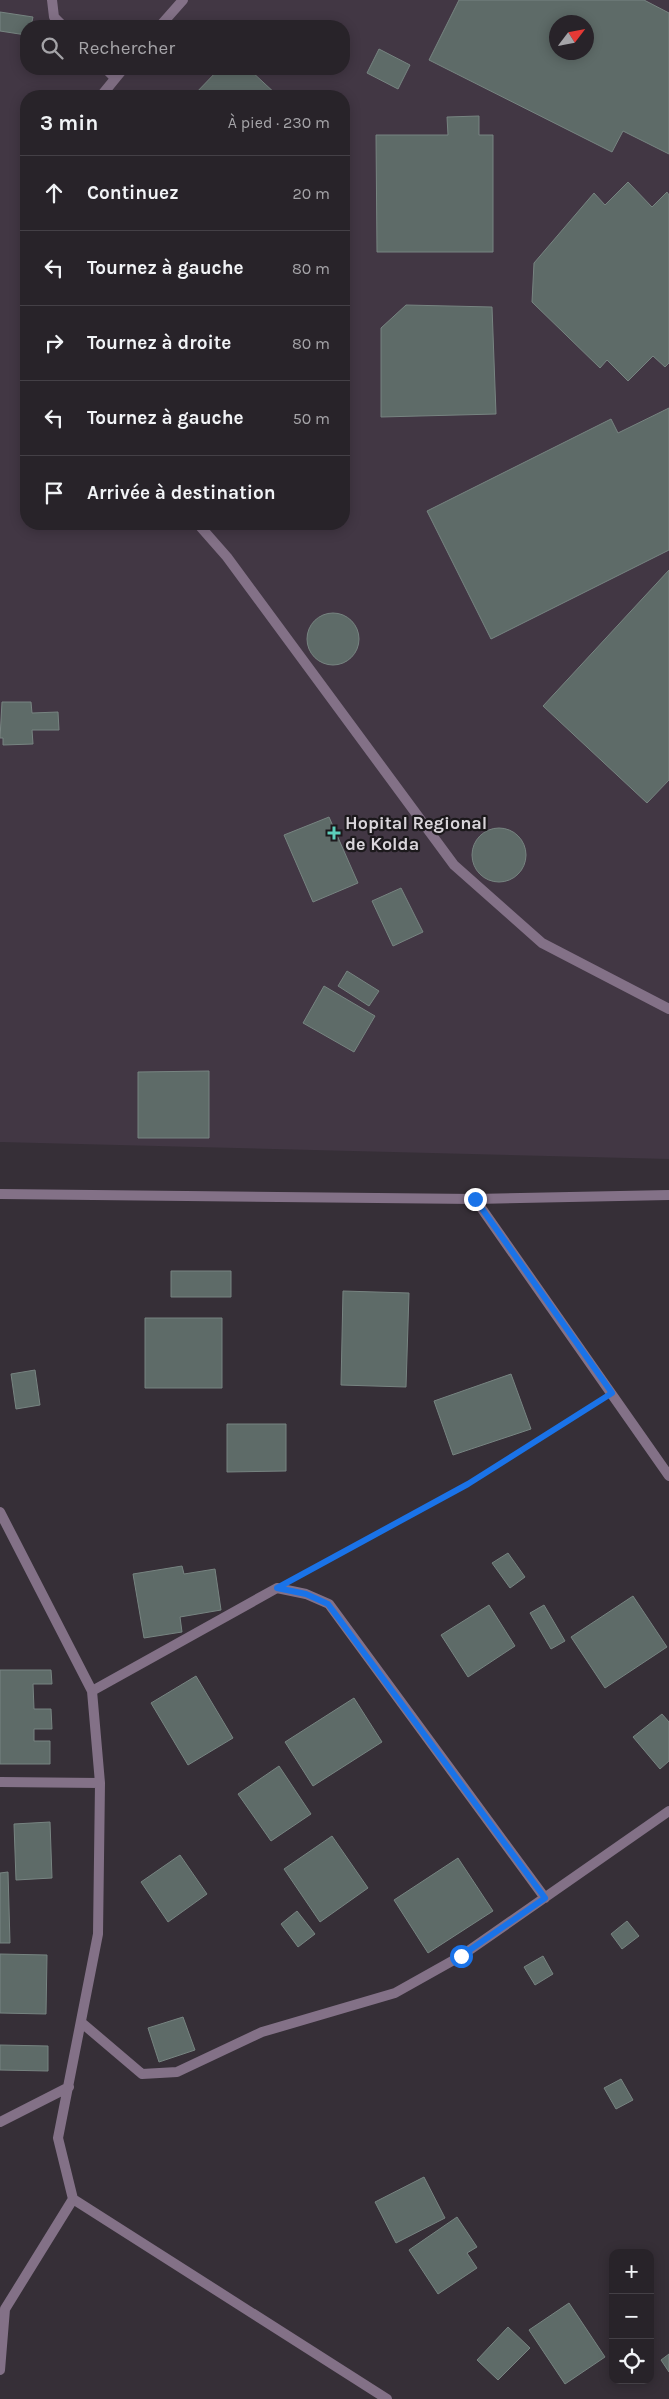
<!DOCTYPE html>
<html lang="fr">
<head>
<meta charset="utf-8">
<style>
	:root { --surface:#282329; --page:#342f35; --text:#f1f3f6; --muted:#a5a4a8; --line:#444046 }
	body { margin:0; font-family:Karla,sans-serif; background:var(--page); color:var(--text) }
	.controls { position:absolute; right:15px; bottom:15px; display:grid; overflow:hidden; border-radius:10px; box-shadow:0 2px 12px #0003 }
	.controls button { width:45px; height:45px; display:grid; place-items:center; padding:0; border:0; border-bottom:1px solid var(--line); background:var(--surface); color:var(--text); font:25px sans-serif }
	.compass { position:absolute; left:549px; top:15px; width:45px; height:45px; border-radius:50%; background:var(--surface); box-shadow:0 2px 12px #0003; rotate:58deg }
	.stop { position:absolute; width:15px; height:15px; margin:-11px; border:4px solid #1a73e8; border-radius:50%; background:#fff }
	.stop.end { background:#1a73e8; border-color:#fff; box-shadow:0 1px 5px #0008 }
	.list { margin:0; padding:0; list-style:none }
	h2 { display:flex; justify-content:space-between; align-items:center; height:65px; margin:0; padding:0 20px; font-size:21px }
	h2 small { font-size:16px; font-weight:400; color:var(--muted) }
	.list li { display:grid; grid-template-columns:32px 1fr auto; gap:15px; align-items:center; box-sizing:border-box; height:75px; padding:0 20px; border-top:1px solid var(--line) }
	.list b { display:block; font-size:19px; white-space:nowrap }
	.list em { font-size:16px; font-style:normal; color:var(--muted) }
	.icon { flex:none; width:28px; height:28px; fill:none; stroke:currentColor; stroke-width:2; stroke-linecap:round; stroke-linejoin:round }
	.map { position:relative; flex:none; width:669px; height:2399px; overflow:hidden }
	.search { position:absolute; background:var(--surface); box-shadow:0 2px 12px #0003; left:20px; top:20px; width:330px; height:55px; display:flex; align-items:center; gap:12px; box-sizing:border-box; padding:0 18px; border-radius:20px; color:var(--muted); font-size:19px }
	.panel { position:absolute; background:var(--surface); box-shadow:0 2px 12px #0003; left:20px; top:90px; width:330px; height:440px; border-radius:20px }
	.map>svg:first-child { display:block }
	.built { fill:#423744; fill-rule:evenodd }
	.building { fill:#5e6b68; stroke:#778481; fill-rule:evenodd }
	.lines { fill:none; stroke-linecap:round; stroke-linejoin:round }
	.path { stroke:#8f8a90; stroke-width:3; stroke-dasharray:5 2.5; stroke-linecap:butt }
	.service { stroke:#837187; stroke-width:10 }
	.minor { stroke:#837187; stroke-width:10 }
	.route { stroke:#1a73e8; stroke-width:6 }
	.poi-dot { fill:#5cceba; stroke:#1c191c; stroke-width:2 }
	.labels { text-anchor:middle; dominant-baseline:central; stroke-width:4.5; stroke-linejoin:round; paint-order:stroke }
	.poi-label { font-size:18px; font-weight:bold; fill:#d9d5da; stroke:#1c191c; text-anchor:start }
</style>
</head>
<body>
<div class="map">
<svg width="669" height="2399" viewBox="0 0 669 2399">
	<rect width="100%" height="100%" fill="#362f37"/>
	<path class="built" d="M0,0h669v1159l-669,-17zM556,22h30v30h-30zM26,26h318v43h-318zM26,96h318v428h-318z"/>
	<path class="building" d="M459,0h185l25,13v141l-46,-23 -11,21 -183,-92zM556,22h30v30h-30z
		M0,12l33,5 -2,9h-5v9l-26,-4z
		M379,49l31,16 -12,24 -31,-16z
		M219,69h30l29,27h-85z
		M479,116v19h14v117h-116l-1,-117h72l-1,-18z
		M628,182l24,25 15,-15 2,3v168l-4,4 -12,-11 -25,25 -21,-21 -7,8 -68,-66 2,-39 60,-70 11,12z
		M406,305l86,2 4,107 -115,3v-89z
		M669,408v142l-178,89 -64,-128 184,-92 7,14z
		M669,570v210l-22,23 -104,-97z
		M307 639a26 26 0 1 1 52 0a26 26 0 1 1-52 0Z
		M2,702h29l1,11 26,-1 1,18h-27l1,14 -30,1v-7h-3z
		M329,817l29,66 -45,19 -29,-67z
		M472 855a27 27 0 1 1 54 0a27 27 0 1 1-54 0Z
		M401,888l22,44 -30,14 -21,-45z
		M347,971l32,20 -10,15 -31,-20z
		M324,986l51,30 -21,36 -51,-29z
		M209,1071v67h-71v-66z
		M171,1271h60v26h-60z
		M343,1291l66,2 -3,94 -65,-2z
		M145,1318h77v70h-77z
		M35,1370l5,35 -24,4 -5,-35z
		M511,1374l20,55 -78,26 -19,-54z
		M227,1424h59v47l-59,1z
		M508,1553l17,24 -15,11 -18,-25z
		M182,1566l2,8 31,-5 6,41 -41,7 2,15 -38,6 -11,-64z
		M633,1596l34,51 -62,41 -34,-51z
		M489,1605l26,41 -47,31 -27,-42z
		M544,1605l21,36 -14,8 -21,-36z
		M0,1670h51l1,14h-19l1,25h17l1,20h-18v12h16v23h-50z
		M196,1676l37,62 -45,27 -37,-62z
		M354,1698l28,44 -69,44 -28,-44z
		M662,1714l7,8v39l-9,8 -27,-32z
		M279,1766l32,48 -40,27 -33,-47z
		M50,1822l2,56 -36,2 -2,-56z
		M332,1836l36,52 -48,34 -36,-53z
		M180,1855l27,39 -39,28 -27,-40z
		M458,1858l35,53 -65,42 -34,-53z
		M8,1872l2,71h-10v-70z
		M297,1911l18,23 -17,13 -17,-23z
		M627,1921l12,15 -17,13 -11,-15z
		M0,1954l47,1 -1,59 -46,-1z
		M543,1956l10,18 -18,11 -11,-18z
		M183,2017l12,33 -36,12 -11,-34z
		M0,2045l48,1v25l-48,-1z
		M621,2079l12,21 -17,9 -12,-21z
		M424,2177l21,41 -49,25 -21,-41z
		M457,2217l20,30 -10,6 10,15 -39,26 -29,-44z
		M569,2303l36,54 -40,27 -36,-54z
		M508,2327l22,21 -32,32 -21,-20z
		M669,2354v18l-8,-12z"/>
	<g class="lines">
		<path class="path" d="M308,1571l160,-87 124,-79"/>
		<path class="service" d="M52,0l2,17 9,9
			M160,26l23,-26
			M106,69l9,9
			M101,96l22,-27
			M198,524l29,33 227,308 88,78 127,66"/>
		<path class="minor" d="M0,1194l475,5 194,-4
			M475,1199l194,277
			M0,1512l92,179 8,92 -2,151 -40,204 15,61 314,200
			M92,1691l185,-103 29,6 23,10 216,294
			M0,1782l100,1
			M82,2023l60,51 35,-2 85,-40 133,-39 66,-37 208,-145
			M0,2122l69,-35
			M0,2370l5,-61 68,-110"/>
	</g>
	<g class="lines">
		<path class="route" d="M461,1956l84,-58 -217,-294 -22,-10 -29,-6 191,-104 144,-91 -137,-194"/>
	</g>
	<path class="poi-dot" d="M331.5 825.5h5v5h5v5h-5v5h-5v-5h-5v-5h5z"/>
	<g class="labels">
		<g class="poi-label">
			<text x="345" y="823">Hopital Regional<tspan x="345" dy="21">de Kolda</tspan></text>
		</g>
	</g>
</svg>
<div class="controls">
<button>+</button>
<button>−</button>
<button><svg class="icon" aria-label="locate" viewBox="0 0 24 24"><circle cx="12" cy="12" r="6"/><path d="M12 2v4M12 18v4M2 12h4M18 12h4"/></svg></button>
</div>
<svg class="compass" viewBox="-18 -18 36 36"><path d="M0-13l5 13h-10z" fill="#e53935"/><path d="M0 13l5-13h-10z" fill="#a5a4a8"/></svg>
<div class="stop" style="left:461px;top:1956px"></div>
<div class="stop end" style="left:475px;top:1199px"></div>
<div class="search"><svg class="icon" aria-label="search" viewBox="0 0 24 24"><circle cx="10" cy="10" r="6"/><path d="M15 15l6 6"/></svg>Rechercher</div>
<section class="panel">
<h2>3 min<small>À pied · 230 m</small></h2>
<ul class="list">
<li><svg class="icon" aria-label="ahead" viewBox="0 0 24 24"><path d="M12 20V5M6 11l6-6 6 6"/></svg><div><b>Continuez</b></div><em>20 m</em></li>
<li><svg class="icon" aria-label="left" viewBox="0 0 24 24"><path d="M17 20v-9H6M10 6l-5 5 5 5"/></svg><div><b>Tournez à gauche</b></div><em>80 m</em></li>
<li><svg class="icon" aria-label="right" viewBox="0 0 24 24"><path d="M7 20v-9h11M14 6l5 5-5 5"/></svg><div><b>Tournez à droite</b></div><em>80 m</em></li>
<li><svg class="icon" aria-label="left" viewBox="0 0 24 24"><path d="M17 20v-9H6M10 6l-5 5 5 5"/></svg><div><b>Tournez à gauche</b></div><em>50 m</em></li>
<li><svg class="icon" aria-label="arrive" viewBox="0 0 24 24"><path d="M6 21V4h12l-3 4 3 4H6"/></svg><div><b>Arrivée à destination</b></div></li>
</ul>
</section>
</div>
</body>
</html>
